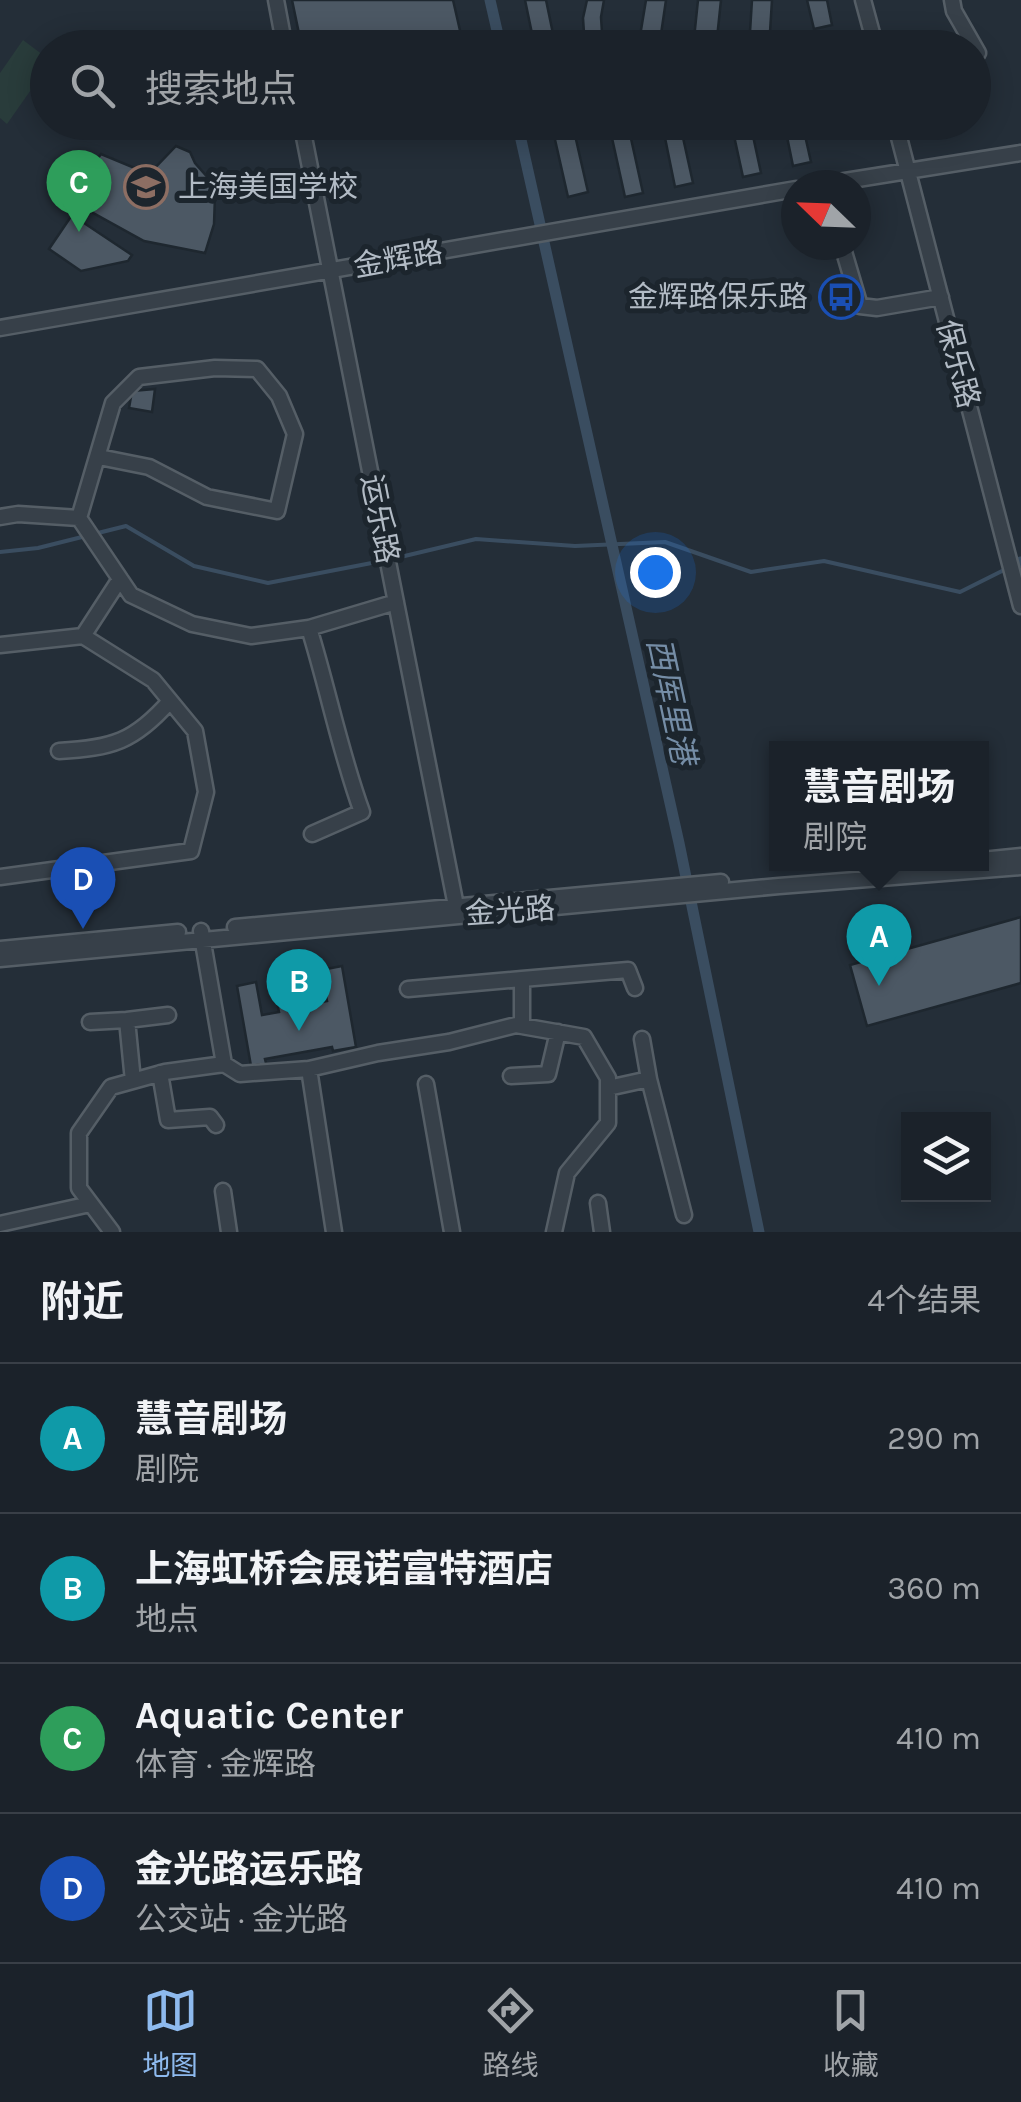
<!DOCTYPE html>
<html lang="zh">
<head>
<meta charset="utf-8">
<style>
	:root { --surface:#1b222a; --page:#282f36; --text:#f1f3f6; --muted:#a0a4a8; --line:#393f47; --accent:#8ebaee }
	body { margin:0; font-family:Karla,"Noto Sans SC",sans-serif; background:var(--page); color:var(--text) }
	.controls { position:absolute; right:30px; bottom:30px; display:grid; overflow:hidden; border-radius:0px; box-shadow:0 5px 25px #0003 }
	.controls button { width:90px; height:90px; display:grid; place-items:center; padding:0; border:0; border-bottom:2px solid var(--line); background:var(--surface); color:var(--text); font:50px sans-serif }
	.compass { position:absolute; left:781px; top:170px; width:90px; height:90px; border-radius:50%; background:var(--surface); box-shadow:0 5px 25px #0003; rotate:293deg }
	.you { position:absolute; left:655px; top:572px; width:35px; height:35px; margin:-25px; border:8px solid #fff; border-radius:50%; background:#1a73e8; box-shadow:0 0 0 15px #1a73e833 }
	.badge { display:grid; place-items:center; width:65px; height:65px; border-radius:50%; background:var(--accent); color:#fff; font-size:32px; font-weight:700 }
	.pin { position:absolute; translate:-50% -82px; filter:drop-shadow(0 2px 5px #0008) }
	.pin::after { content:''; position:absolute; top:52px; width:35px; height:30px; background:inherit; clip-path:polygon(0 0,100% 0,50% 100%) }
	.popup { position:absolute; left:769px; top:741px; width:220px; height:130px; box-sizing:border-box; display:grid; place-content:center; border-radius:0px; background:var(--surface); filter:drop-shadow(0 2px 8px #0005); font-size:32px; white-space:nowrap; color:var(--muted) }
	.popup b { font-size:38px; color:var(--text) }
	.popup::after { content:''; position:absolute; left:50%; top:100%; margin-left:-20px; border:20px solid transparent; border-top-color:var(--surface) }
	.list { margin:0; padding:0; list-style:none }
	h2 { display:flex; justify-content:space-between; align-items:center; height:130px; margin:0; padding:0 40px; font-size:42px }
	h2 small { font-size:32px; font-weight:400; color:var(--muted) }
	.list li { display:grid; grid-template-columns:65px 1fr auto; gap:30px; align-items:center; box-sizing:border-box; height:150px; padding:0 40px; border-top:2px solid var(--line) }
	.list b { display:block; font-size:38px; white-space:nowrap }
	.list p { margin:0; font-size:32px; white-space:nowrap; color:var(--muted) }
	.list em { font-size:32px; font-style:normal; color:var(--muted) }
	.icon { flex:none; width:55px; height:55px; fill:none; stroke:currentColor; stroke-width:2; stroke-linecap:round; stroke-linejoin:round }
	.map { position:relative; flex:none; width:1021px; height:1232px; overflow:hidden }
	.search { position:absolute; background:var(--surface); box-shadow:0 5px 25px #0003; left:30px; right:30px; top:30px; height:110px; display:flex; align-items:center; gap:25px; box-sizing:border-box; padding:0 35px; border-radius:55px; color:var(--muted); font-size:38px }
	.sheet { height:730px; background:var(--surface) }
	nav { display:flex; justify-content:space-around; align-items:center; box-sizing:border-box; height:140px; border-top:2px solid var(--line); background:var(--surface); font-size:28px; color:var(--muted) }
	nav a { display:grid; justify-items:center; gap:5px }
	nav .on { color:var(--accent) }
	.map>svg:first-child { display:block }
	.green { fill:#293c3b }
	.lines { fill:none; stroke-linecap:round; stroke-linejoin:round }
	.stream { stroke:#3a4d60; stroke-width:4 }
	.canal { stroke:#3a4d60; stroke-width:11 }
	.building { fill:#4c5864; stroke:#1e272f; stroke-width:2.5 }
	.minor-casing { stroke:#555e66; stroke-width:19 }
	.minor { stroke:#374049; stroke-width:14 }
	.labels { text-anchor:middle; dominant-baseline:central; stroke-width:10; stroke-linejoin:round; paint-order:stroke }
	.poi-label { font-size:30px; fill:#b2bbc5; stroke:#1c252d; text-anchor:start }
	.street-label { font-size:30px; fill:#b2bbc5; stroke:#1c252d }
	.water-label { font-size:32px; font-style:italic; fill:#758da6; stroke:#1c252d }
</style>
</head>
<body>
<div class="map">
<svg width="1021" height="1232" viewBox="0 0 1021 1232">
	<rect width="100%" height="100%" fill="#242e38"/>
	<path class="green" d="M23,40l24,18v9l-40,57 -7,-6v-45z"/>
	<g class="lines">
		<path class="stream" d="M0,552l38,-4 88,-22 68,40 74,17 114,-22
			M392,559l84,-20 99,7 90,-4 86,30 73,-11 136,31 42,-21"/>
		<path class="canal" d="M490,0l11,48
			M517,122l162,721 80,389
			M1020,562h1"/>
	</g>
	<path class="building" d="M292,0h161l11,48h-162z
		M525,0h21l10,48h-21z
		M587,0h17l-3,17 2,31h-18l-2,-30z
		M646,0h20l-7,48h-21z
		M698,0h23l-5,48h-23z
		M752,0h20l-3,48h-20z
		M807,0h20l5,25 -18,4z
		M838,36l2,12h-21l-1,-7z
		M551,122h21l16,70 -20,5z
		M731,122h19l11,51 -18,4z
		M784,122h18l9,40 -18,4z
		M680,124l13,59 -18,4 -12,-59z
		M630,134l13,59 -18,4 -13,-59z
		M176,146l14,6 5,11 14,16 6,17 -1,28 -9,29 -61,-12 -76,-42 33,-45 48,20z
		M72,215l60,40 -4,6 -47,10 -32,-22z
		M155,389l-3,23 -23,-4 3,-17z
		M1021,917v66l-154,43 -17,-61z
		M342,966l14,81 -23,4 -1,-4 -67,12 1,4 -15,3 -14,-80 19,-4 6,33 17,-3 -2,-9 38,-7 1,7 11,-2 -6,-31z"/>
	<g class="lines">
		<g class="minor-casing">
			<path id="minor" d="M276,0l9,48
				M863,0l13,48
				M952,0l2,11 24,42
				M301,122l156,789
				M895,122l126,484
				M820,185l201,-32
				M842,245l18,61 17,2 64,-11
				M0,328l796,-139
				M0,517l18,-3 61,4 52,77 61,29 59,12 58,-8 87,-26
				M79,518l34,-115 26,-26 76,-9 42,1 22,27 16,38 -18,77 -70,-14 -58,-30 -50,-10
				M309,628c19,61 31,124 53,184l-50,22
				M83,636l37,-57
				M0,645l83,-9 70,44 42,51 11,61 -15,59 -191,26
				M59,751c53,-3 75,-9 111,-50
				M982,860l39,-4
				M872,869l64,-5
				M235,927l486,-45
				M201,931l23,133
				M0,949l178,-17
				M0,959l779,-73 242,-19
				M522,979l106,-9 7,18
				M408,989l114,-10v47
				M90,1022l37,-2
				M309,1069l25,163
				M160,1073l8,47 42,-3 6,8
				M511,1076l37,-2 10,-42
				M649,1079l35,136
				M133,1081l-6,-61 41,-5
				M426,1084l26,148
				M608,1088l41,-9 -7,-40
				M223,1191l6,41
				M598,1203l4,29
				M0,1224l90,-20
				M112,1232l-33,-44v-55l32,-46 54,-15 59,-8 16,10 69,-5 69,-16 71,-11 67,-17 68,12 24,41v45l-41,50 -13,59"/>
		</g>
		<use href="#minor" class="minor"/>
	</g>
	<defs>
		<g id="school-ring" transform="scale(2.25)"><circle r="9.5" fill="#1c252d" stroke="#8d6e63" stroke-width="1.5"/><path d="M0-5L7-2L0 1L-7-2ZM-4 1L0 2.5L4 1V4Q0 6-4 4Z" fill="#8d6e63"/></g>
		<g id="bus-ring" transform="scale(2.25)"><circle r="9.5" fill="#1c252d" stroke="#1a4fb4" stroke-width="1.5"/><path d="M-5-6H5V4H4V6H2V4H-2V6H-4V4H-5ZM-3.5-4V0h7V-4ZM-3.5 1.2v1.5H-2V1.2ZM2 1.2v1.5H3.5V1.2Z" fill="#1a4fb4"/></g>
	</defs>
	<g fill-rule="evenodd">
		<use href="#school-ring" x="146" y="187"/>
		<use href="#bus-ring" x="841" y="297"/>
	</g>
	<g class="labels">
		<g class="poi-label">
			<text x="178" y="187">上海美国学校</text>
			<text x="808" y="297" text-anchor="end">金辉路保乐路</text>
		</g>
		<g class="street-label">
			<text transform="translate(398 259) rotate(-10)">金辉路</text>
			<text transform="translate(958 364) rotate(75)">保乐路</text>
			<text transform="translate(380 519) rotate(79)">运乐路</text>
			<text transform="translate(510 911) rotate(-4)">金光路</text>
		</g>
		<g class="water-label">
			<text transform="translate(671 701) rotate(78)">西厍里港</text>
		</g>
	</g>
</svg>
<div class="controls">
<button><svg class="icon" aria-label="layers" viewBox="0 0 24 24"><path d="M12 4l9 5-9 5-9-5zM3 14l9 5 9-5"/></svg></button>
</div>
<svg class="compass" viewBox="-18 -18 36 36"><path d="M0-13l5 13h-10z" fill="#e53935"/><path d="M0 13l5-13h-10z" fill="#a0a4a8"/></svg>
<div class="you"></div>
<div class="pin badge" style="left:879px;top:986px;background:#0f9aa8">A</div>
<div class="popup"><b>慧音剧场</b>剧院</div>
<div class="pin badge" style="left:299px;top:1031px;background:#0f9aa8">B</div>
<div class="pin badge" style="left:79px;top:232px;background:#2e9e5b">C</div>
<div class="pin badge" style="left:83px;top:929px;background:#1a4fb4">D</div>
<div class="search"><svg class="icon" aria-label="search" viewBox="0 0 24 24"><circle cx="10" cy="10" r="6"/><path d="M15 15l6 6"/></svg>搜索地点</div>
</div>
<section class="sheet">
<h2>附近<small>4个结果</small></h2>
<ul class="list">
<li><span class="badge" style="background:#0f9aa8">A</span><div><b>慧音剧场</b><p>剧院</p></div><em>290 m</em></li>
<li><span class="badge" style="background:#0f9aa8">B</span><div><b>上海虹桥会展诺富特酒店</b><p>地点</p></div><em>360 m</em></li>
<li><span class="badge" style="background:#2e9e5b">C</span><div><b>Aquatic Center</b><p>体育 · 金辉路</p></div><em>410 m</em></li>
<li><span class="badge" style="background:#1a4fb4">D</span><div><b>金光路运乐路</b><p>公交站 · 金光路</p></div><em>410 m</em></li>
</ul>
</section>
<nav>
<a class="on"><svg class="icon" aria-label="map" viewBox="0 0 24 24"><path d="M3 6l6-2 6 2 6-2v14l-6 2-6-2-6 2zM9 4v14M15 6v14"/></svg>地图</a>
<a><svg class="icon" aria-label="directions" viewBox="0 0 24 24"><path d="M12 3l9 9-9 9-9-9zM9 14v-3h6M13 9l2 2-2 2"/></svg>路线</a>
<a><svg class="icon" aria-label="saved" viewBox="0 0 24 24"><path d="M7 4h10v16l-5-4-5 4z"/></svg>收藏</a>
</nav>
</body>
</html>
